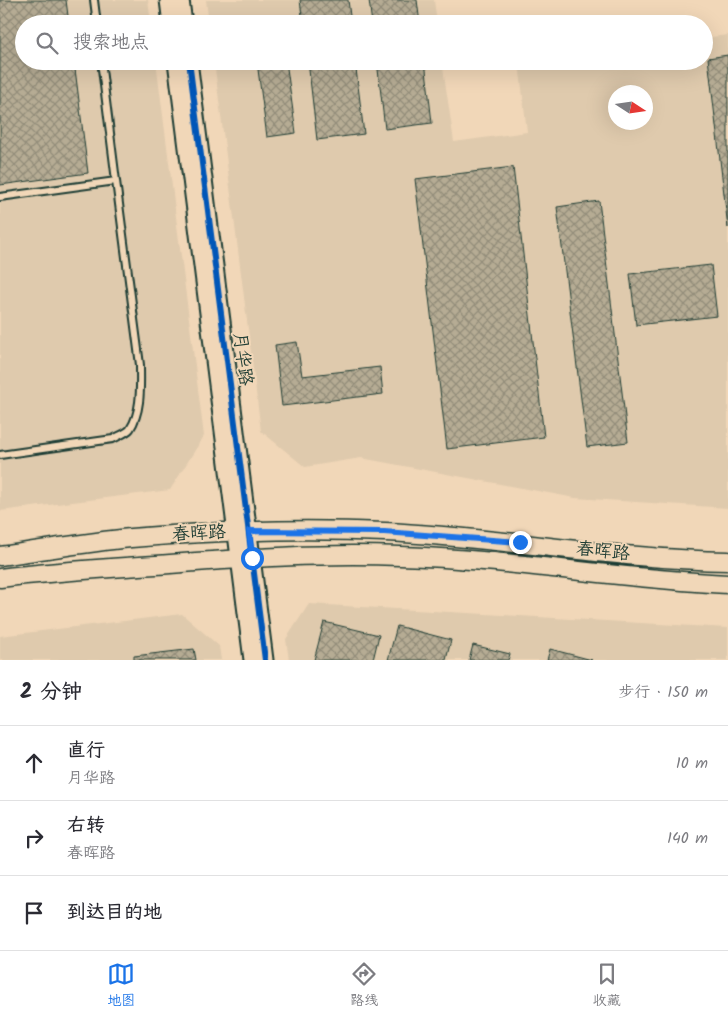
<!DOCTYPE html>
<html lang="zh">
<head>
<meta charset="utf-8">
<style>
	:root { --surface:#fff; --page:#f2f2f3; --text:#2b2b33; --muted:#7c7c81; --line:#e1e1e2; --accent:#1a73e8 }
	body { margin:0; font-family:Kalam,"LXGW WenKai TC",sans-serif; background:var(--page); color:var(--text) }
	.compass { position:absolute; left:608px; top:85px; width:45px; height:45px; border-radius:50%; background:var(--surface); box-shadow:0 5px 20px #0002; rotate:102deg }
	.stop { position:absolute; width:15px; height:15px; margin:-11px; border:4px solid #1a73e8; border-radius:50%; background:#fff }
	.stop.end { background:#1a73e8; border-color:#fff; box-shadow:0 1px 5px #0008 }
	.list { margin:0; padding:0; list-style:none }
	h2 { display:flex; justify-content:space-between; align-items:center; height:65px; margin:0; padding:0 20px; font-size:21px }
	h2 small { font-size:16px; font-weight:400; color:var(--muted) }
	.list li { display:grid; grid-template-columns:32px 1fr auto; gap:15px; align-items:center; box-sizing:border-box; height:75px; padding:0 20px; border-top:1px solid var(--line) }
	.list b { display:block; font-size:19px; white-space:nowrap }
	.list p { margin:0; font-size:16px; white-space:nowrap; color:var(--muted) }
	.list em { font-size:16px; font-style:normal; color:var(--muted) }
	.icon { flex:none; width:28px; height:28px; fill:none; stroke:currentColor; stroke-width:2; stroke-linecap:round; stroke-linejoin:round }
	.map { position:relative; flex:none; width:728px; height:660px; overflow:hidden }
	.search { position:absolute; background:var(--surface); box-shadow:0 5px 20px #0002; left:15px; right:15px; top:15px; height:55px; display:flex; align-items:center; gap:12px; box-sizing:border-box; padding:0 18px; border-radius:28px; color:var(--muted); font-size:19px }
	.sheet { height:290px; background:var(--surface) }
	nav { display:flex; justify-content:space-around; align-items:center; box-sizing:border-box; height:70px; border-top:1px solid var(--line); background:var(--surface); font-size:14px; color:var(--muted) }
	nav a { display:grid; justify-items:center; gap:2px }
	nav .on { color:var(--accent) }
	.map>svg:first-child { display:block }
	.built { fill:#dfcaad; fill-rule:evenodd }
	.building { fill:url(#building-cross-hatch); stroke:#1f3d34 }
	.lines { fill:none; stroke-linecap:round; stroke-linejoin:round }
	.service-casing { stroke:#1f3d34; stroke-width:10 }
	.tertiary-casing { stroke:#1f3d34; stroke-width:19 }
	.secondary-casing { stroke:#1f3d34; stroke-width:21 }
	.service { stroke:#f1d7b8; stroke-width:6 }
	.tertiary { stroke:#f1d7b8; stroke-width:15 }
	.secondary { stroke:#f1d7b8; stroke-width:18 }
	.cycleway-casing { stroke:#f1d7b8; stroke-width:9 }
	.cycleway { stroke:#0057b8; stroke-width:6 }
	.route { stroke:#1a73e8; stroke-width:6 }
	.labels { text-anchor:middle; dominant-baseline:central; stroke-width:4; stroke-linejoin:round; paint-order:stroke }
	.street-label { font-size:18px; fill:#1f3d34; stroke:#f1d7b8 }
</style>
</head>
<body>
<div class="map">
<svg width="728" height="660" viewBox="0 0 728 660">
	<defs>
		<pattern id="building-cross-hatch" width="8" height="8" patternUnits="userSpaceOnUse" patternTransform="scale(1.25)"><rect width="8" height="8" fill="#b6ac94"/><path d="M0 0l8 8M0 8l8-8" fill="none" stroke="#938d7a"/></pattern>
	</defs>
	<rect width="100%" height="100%" fill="#f1d7b8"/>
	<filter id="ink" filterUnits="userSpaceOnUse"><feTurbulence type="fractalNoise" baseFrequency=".02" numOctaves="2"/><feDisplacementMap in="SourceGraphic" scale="10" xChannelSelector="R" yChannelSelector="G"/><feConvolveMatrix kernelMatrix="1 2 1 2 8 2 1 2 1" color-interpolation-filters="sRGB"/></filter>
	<g filter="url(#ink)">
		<path class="built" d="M0,0h148l3,24h-127v37h132l48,375 -34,54 -170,21z
			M206,0h228l3,24h-228z
			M728,35v473l-153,-10 -214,-40 -56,9 -44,-36 -47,-370h228l12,81 73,-10 -8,-69 185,-2v-23zM616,92h30v30h-30z
			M309,604l419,24v32h-439l-3,-21z
			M182,614l37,32 2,14h-221v-24z"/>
		<path class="building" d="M0,0h66l3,24h-45v37h50l14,112 -88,12z
			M300,0h48l3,24h-48z
			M369,0h48l3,24h-48z
			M728,55v173l-20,-170z
			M286,61l10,72 -29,4 -10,-75z
			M308,61h47l9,73 -47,6z
			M377,61h48l7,62 -47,6z
			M513,167l31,270 -97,12 -32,-270z
			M599,201l29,241 -41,5 -30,-240z
			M711,265l6,51 -81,9 -6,-51z
			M297,342l5,34 78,-9 3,27 -101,12 -7,-61z
			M324,622l55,13 -6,25h-59z
			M397,626l54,14 -5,20h-58z
			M473,645l37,9 -2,6h-39z
			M194,649l2,11h-62v-4z
			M550,649l42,11h-45z"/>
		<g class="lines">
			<g class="service-casing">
				<path id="service" d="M94,0l3,24
					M0,197l116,-16 -15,-120
					M0,455l113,-16c5,-3 14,-6 17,-10 12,-18 10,-44 10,-64l-24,-184"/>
			</g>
			<g class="tertiary-casing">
				<path id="tertiary" d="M168,0l3,24
					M181,0l3,24
					M176,61l76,599
					M189,61l76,599"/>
			</g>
			<g class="secondary-casing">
				<path id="secondary" d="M0,556c44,-6 87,-14 131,-18 84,-7 170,-10 254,-6 115,5 228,27 343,29
					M0,578c56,-7 113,-10 170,-14 76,-6 153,-11 230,-8 110,3 218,23 328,28"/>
			</g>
			<use href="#service" class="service"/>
			<use href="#tertiary" class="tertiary"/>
			<use href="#secondary" class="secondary"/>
			<g class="cycleway-casing">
				<path id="cycleway" d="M189,61l76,599"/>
			</g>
			<use href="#cycleway" class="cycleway"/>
		</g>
	</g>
	<g class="lines" filter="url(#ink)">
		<path class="route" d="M252,558l-3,-27 135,1 136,10"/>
	</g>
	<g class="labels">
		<g class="street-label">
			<text transform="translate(242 359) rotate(83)">月华路</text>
			<text transform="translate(199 534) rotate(-3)">春晖路</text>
			<text transform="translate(603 552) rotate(6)">春晖路</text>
		</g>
	</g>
</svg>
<svg class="compass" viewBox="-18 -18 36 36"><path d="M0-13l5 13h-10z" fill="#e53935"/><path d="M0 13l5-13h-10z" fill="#7c7c81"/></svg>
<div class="stop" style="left:252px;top:558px"></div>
<div class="stop end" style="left:520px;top:542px"></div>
<div class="search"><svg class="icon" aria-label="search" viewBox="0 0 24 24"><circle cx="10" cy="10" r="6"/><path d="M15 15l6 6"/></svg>搜索地点</div>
</div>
<section class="sheet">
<h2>2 分钟<small>步行 · 150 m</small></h2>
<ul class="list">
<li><svg class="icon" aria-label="ahead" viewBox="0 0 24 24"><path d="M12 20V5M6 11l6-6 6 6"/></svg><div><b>直行</b><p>月华路</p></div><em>10 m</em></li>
<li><svg class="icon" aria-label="right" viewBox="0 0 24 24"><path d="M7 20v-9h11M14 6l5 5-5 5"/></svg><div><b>右转</b><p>春晖路</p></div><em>140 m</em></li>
<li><svg class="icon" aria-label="arrive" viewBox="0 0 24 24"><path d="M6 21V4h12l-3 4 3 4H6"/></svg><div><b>到达目的地</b></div></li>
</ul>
</section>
<nav>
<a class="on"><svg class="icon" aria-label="map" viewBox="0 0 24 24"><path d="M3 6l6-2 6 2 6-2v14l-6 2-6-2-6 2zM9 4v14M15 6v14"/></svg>地图</a>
<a><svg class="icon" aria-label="directions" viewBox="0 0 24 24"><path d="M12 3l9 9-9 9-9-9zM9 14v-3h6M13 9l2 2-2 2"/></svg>路线</a>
<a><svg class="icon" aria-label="saved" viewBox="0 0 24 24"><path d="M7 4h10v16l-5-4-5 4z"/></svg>收藏</a>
</nav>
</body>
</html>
